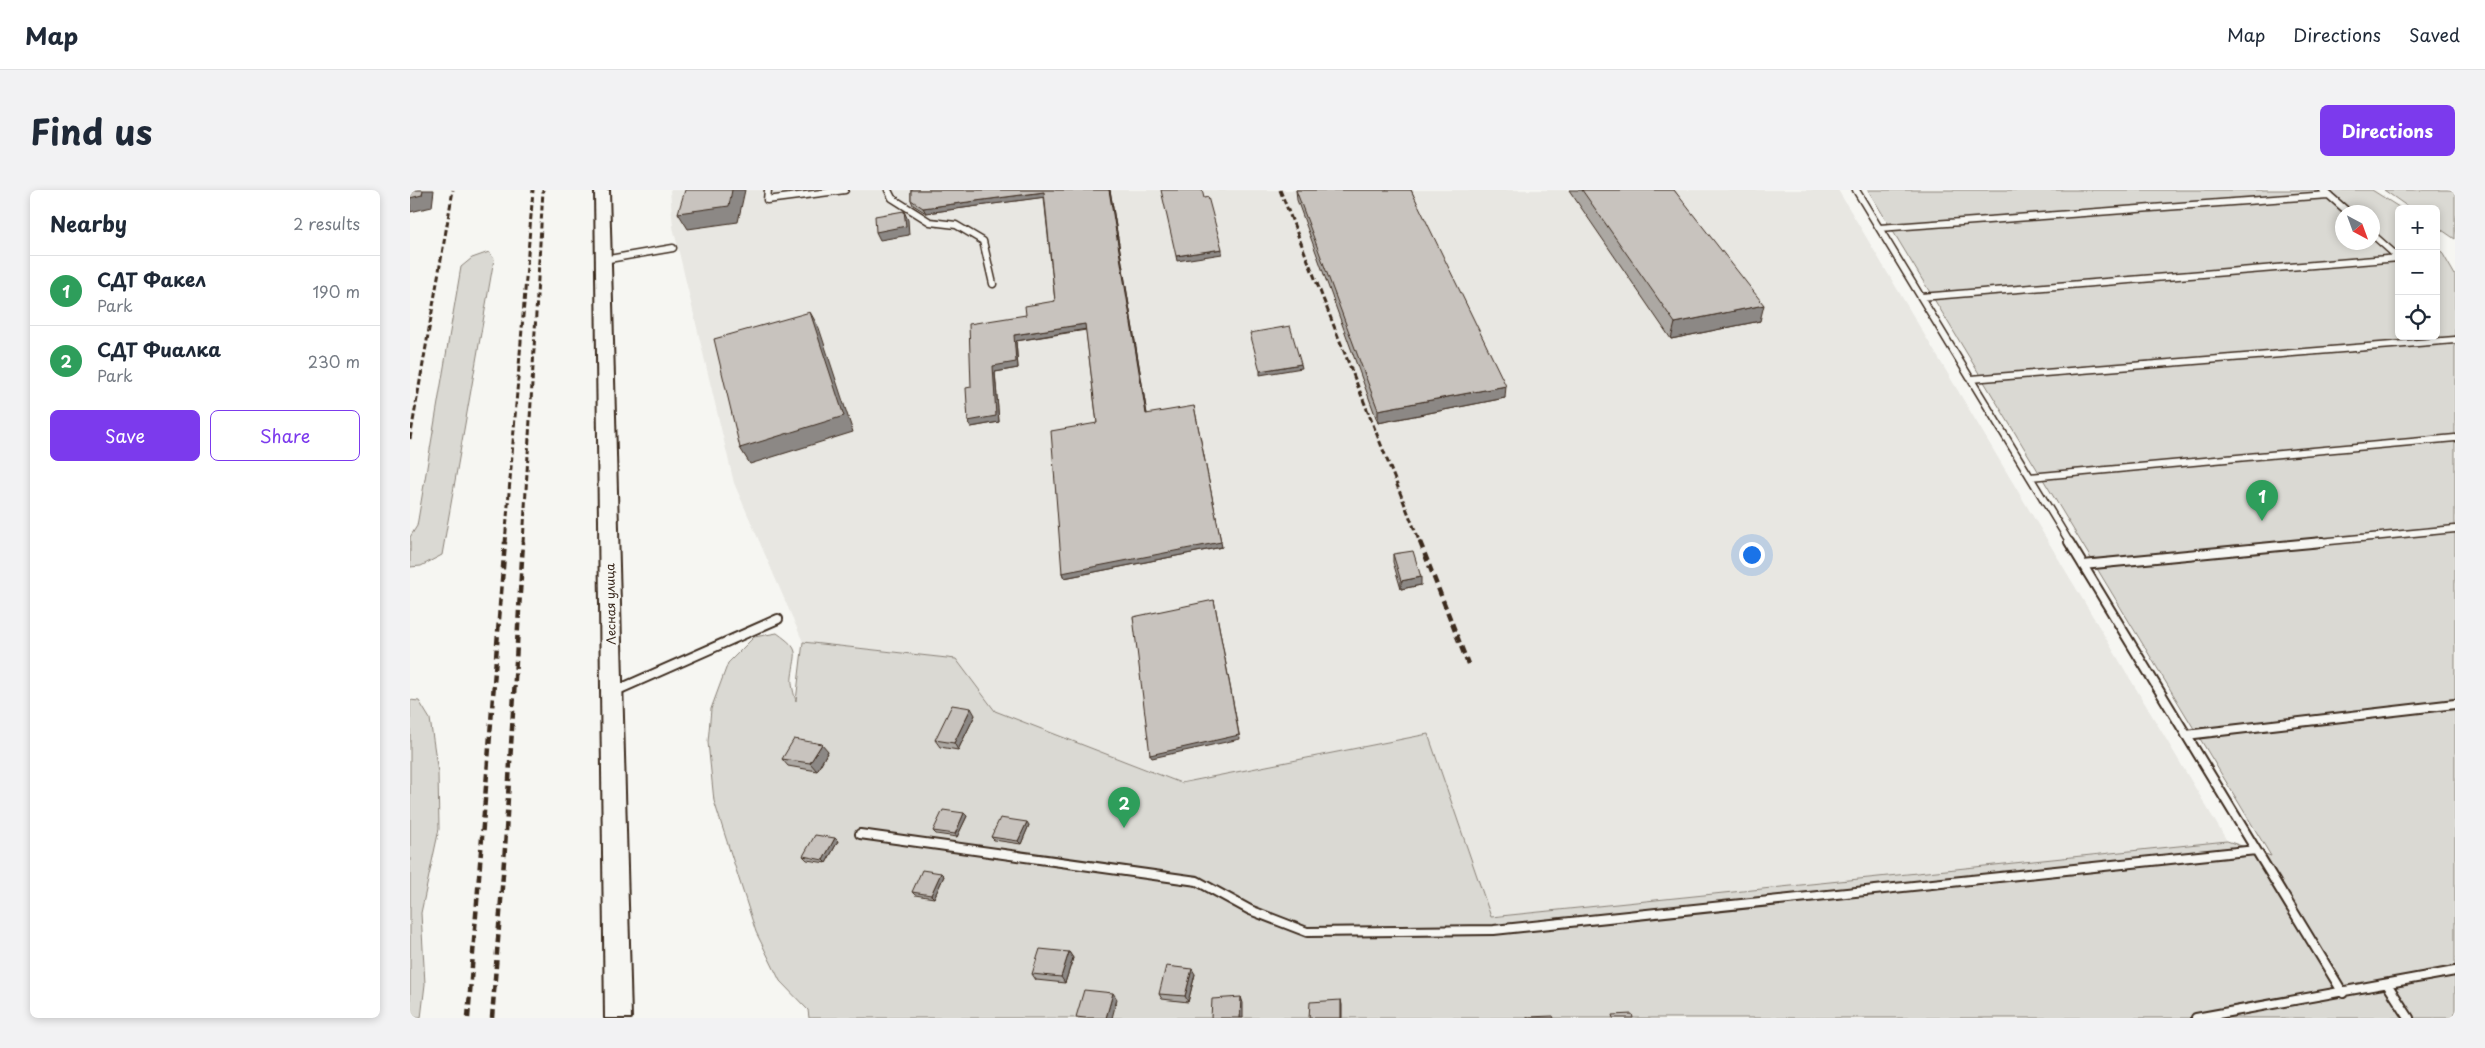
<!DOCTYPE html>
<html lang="en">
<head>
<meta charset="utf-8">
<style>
	:root { --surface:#fff; --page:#f2f2f3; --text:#1f2937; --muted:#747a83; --line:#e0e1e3; --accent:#7c3aed }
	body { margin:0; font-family:"Playpen Sans",sans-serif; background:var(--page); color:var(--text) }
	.controls { position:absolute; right:15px; top:15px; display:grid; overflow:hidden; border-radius:8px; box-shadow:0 2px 8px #0003 }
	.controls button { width:45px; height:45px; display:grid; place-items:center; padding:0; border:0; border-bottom:1px solid var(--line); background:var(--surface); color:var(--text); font:25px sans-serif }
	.compass { position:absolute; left:1925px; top:15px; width:45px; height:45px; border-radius:50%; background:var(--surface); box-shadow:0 2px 8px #0003; rotate:139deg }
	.you { position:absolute; left:1341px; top:364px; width:18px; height:18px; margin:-12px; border:4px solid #fff; border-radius:50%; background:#1a73e8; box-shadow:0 0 0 8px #1a73e833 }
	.badge { display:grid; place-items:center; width:32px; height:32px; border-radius:50%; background:var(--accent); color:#fff; font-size:16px; font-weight:700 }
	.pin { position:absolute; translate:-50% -41px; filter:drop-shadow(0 1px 2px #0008) }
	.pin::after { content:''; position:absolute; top:26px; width:18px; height:15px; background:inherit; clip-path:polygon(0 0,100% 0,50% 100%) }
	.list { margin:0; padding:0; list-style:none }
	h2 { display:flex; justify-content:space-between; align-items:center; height:65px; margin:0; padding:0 20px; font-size:21px }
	h2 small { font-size:16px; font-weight:400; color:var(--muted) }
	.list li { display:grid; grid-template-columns:32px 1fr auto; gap:15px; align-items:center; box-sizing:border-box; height:70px; padding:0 20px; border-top:1px solid var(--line) }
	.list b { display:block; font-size:19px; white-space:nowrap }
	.list p { margin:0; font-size:16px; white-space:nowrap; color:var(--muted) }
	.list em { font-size:16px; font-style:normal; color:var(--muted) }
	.actions { display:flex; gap:10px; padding:15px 20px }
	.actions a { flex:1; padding:11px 0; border:1px solid var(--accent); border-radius:8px; text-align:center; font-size:18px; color:var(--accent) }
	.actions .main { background:var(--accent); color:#fff }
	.icon { flex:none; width:28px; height:28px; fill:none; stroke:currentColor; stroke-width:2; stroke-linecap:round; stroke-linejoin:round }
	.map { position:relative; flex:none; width:2045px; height:828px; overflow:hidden; border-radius:8px }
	header { display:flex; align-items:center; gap:30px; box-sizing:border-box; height:70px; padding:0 25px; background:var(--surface); border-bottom:1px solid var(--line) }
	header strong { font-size:24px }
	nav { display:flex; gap:28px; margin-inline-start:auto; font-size:18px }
	.intro { display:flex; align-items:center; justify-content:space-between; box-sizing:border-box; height:120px; padding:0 30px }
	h1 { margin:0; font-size:35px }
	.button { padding:12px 22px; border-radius:8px; background:var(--accent); color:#fff; font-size:18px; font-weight:700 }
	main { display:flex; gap:30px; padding:0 30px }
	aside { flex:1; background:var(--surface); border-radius:8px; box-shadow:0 2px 8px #0003 }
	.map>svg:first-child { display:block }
	.built { fill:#e8e7e2 }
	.green { fill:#dad9d3; stroke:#8a8278; fill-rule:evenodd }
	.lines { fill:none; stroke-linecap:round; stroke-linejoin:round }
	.service-far1-casing { stroke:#3b2a1e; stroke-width:9 }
	.service-casing { stroke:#3b2a1e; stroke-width:12 }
	.tertiary-casing { stroke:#3b2a1e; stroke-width:4 }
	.service-far1 { stroke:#f6f6f2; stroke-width:6 }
	.service { stroke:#f6f6f2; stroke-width:8 }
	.tertiary { fill:#f6f6f2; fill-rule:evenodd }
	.rail-far1 { stroke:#3b2a1e; stroke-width:3; stroke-dasharray:6 3; stroke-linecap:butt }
	.rail { stroke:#3b2a1e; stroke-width:4.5; stroke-dasharray:8 4.5; stroke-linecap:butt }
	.wall { fill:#aca8a3; stroke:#3b2a1e }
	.shaded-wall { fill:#8c8885; stroke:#3b2a1e }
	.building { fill:#c8c3be; stroke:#3b2a1e }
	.labels { text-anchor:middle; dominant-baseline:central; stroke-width:4; stroke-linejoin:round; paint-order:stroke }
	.street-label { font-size:12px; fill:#3b2a1e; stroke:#f6f6f2 }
</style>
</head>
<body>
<header>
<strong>Map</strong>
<nav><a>Map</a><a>Directions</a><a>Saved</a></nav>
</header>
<div class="intro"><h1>Find us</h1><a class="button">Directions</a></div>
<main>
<aside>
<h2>Nearby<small>2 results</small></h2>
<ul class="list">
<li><span class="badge" style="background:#2e9e5b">1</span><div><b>СДТ Факел</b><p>Park</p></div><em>190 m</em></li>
<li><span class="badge" style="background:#2e9e5b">2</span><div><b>СДТ Фиалка</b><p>Park</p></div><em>230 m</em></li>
</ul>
<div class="actions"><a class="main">Save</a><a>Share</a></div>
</aside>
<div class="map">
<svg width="2045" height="828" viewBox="0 0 2045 828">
	<rect width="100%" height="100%" fill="#f6f6f2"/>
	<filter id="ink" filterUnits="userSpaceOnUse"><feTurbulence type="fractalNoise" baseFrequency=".02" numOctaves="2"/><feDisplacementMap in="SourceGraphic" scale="10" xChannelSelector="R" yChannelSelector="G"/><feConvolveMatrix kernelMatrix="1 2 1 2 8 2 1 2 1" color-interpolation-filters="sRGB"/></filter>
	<g filter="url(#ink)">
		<path class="built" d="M260,0h1168l389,651 -736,76 -63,-183 -247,49 -186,-72 -39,-52 -153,-17 -69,-159 -61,-256z"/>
		<path class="green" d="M1458,0h504l30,19h-3v127h37v-94l19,33v743h-1646l-1,-8 -28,-29 -24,-49 -42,-131 -6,-59 3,-33 17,-46 26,-26 23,-4c25,18 18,18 15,44 -1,7 2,17 4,24l7,-59 153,17 39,52 186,72 247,-49 63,183 736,-76 44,15zM1932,22h30v30h-30z
			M1974,0h71v49l-19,-13v-17h-25z
			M79,62l5,7 -52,296 -21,11 -11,1v-30l7,-11 44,-259 11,-9z
			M0,510l9,1 11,18 8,54 1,56 -18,84 4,71 -4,34h-11z"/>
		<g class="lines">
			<g class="service-far1-casing">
				<path id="service-far1" d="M358,0l-1,10 78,-10
					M478,0l4,8 38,24 26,3 27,16 10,43
					M1446,0l214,353
					M1913,0l25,22
					M1469,38l449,-33
					M1962,44l27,24
					M193,70l70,-12
					M1511,107l478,-39
					M1561,189l484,-39
					M1620,287l425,-39
					M1899,353l146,-14"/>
			</g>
			<g class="service-casing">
				<path id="service" d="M1659,352l274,451
					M1673,375l239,-23
					M203,502l165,-73
					M1776,545l269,-31
					M450,644l337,47 53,29 57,22 187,-2 762,-80
					M1977,794l22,34
					M1786,828l259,-47"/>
			</g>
			<g class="tertiary-casing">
				<path id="tertiary" d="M185,0h14l22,828h-26z"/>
			</g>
			<use href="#service-far1" class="service-far1"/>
			<use href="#service" class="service"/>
			<use href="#tertiary" class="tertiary"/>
			<path class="rail-far1" d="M870,0l140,353
				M0,249l43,-249
				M95,353l28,-353
				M113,353l20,-353"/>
			<path class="rail" d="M1010,352l48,122
				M58,828l37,-476
				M82,828l13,-170 18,-306"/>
		</g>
		<path class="wall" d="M501,0h199l37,224 75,133 -158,31 -2,-5 35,-150 -11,-93 -70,11 2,27 -23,4 4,50 -28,5 -3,-6 3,-34 55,-72 29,-14 -11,-104 -118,16 -13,-8 -2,-5z
			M886,0h115l94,208 -127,25 -81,-223z
			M1159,0h105l86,131 -89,18z
			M983,364l28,31 -20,4 -8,-27z
			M565,525l-17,35 -18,-3 -5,-7z
			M418,561l-11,20 -29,-5 -6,-7z
			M554,623l3,3 -10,21 -21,-3 -3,-3z
			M619,635l-8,19 -27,-4 -3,-3z
			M428,651l-12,22 -19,-3 -4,-4z
			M531,683l3,3 -10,22 -19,-3 -3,-3z
			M659,762l4,6 -8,25 -29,-3 -4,-6z
			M785,784l-7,28 -26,-3 -3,-5z"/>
		<path class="shaded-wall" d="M13,0h11l-2,17 -22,5v-14z
			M322,0h13l-7,32 -50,7 -10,-16z
			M699,0h1l38,230 -2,-6z
			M634,2l2,5 -120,16 -3,-5z
			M494,21l4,9 1,15 -29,5 -4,-8z
			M812,59v5l-45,7 -1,-5z
			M1354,115l-4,16 -89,18 4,-16z
			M400,122l9,16 34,104 -103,32 -10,-16z
			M675,134l2,5 -71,12 2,27 -23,4 4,50 -28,5 -3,-6 25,-55 21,-31z
			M891,174l1,4 -42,7v-4z
			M1096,196l-1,12 -127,25v-13z
			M784,216l28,141 -158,31 -2,-5z
			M1011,387v8l-20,4v-8z
			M804,410l26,139 -88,19 -2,-3z
			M561,518l4,7 -17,35 -4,-7z
			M412,554l6,7 -11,20 -7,-8z
			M554,623l3,3 -10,21 -2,-3z
			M617,632l2,3 -8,19 -3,-3z
			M425,648l3,3 -12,22 -3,-3z
			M531,683l3,3 -10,22 -3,-3z
			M659,762l4,6 -8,25 -4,-6z
			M782,779l3,5 -7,28 -3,-6z
			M703,803l4,6 -5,19h-6z
			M831,807l2,6v15h-3z
			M931,810l1,5v13h-1z"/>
		<path class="building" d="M0,0h13l-1,5 -12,3z
			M275,0h47l-3,16 -51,7z
			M501,0h198l37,224 48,-8 27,136 -159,31 -11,-142 46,-8 -12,-99 -71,11 2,27 -23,4 3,50 -28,5 -2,-33 5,-1 -2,-63 57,-9 -1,-9 30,-5 -11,-109 -121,16 -12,-8z
			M751,0h41l2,8 4,-1 14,52 -46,7z
			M886,0h115l95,196 -128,24z
			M1172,0h92l90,115 -89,18z
			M494,21l2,15 -30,6 -1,-16z
			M400,122l34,104 -104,32 -26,-109z
			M880,136l11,38 -41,7 -10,-38z
			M1003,361l8,26 -20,4 -8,-27z
			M804,410l25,135 -89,20 -17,-138z
			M542,515l19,3 -17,35 -19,-3z
			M384,549l28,5 -12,19 -28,-4z
			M533,620l21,3 -9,21 -22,-3z
			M590,628l27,4 -9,19 -27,-4z
			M405,645l20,3 -12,22 -20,-4z
			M512,680l19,3 -10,22 -19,-3z
			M630,759l29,3 -8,25 -29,-3z
			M756,776l26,3 -7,27 -26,-2z
			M674,800l29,3 -7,25h-21l-9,-1z
			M831,807l-1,21h-29l1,-19z
			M931,810v18h-32l1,-16z
			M1222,824l1,4h-20l-1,-3z
			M1143,826l1,2h-27v-1z"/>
	</g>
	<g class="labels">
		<g class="street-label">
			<text transform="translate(200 414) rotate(-91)">Лесная улица</text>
		</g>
	</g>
</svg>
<div class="controls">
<button>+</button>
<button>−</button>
<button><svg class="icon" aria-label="locate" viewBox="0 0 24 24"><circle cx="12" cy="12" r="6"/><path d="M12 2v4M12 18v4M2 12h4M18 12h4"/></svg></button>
</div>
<svg class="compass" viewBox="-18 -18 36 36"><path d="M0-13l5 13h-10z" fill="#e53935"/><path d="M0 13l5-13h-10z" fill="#747a83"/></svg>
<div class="you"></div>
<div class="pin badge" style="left:1852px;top:331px;background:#2e9e5b">1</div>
<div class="pin badge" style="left:714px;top:638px;background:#2e9e5b">2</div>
</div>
</main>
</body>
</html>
